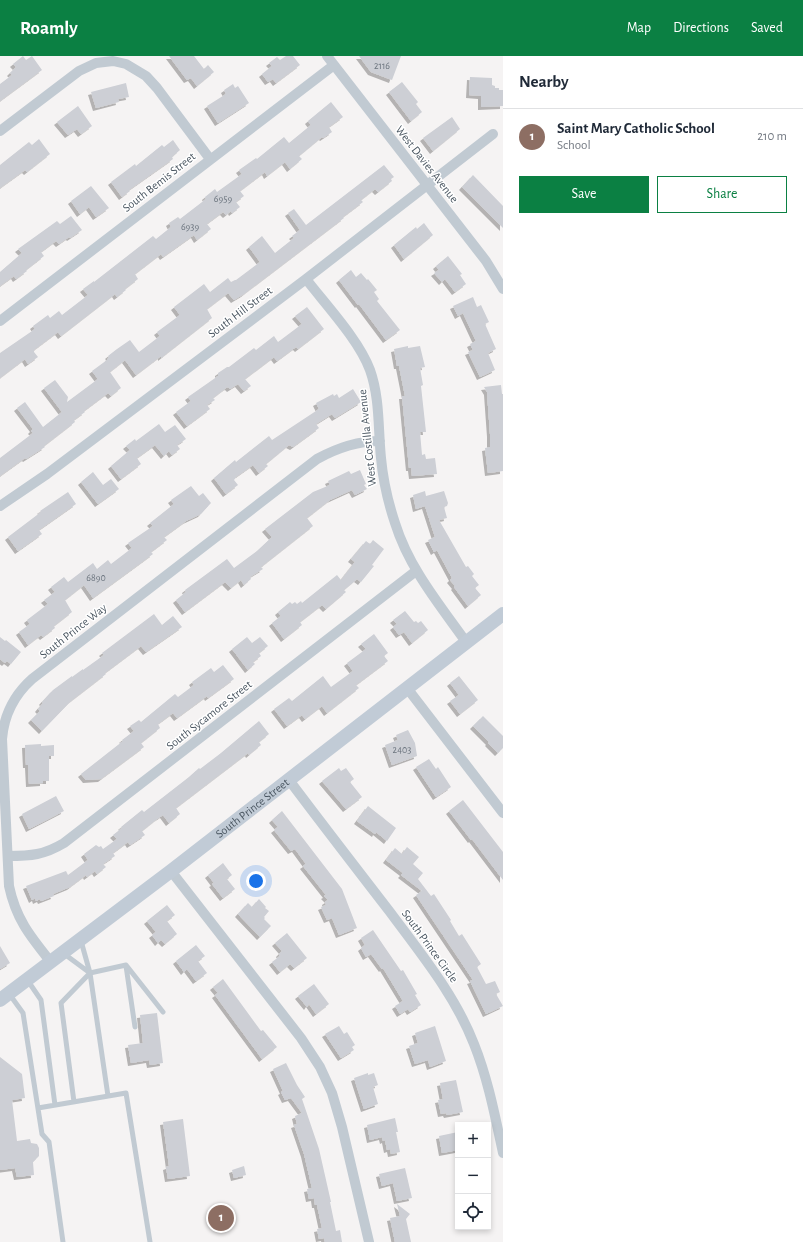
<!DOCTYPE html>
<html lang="en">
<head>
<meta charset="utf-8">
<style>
	:root { --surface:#fff; --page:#f2f2f3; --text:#1f2937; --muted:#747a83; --line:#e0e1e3; --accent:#0b8043 }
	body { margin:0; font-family:"Alegreya Sans",sans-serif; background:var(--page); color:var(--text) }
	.controls { position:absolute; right:12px; bottom:12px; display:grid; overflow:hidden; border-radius:0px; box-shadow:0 2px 6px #0003 }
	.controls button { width:36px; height:36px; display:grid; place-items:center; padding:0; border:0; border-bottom:1px solid var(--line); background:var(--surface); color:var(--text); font:20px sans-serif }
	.you { position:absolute; left:256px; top:825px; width:14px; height:14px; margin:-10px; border:3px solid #fff; border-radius:50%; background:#1a73e8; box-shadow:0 0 0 6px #1a73e833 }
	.badge { display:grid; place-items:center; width:26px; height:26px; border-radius:50%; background:var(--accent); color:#fff; font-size:13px; font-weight:700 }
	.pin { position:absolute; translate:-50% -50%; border:2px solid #fff; box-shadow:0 1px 4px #0006 }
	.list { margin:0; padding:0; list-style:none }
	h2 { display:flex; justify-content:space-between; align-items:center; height:52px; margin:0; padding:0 16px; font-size:17px }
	h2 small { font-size:13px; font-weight:400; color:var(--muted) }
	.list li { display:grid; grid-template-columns:26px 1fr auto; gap:12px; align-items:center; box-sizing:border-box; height:56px; padding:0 16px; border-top:1px solid var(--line) }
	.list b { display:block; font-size:15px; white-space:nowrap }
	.list p { margin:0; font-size:13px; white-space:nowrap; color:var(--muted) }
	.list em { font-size:13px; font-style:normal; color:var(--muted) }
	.actions { display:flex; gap:8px; padding:12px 16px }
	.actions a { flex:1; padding:9px 0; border:1px solid var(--accent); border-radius:0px; text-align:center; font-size:14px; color:var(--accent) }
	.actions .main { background:var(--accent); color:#fff }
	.icon { flex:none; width:22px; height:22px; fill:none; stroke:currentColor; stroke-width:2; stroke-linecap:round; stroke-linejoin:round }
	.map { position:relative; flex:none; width:503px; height:1186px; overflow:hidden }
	header { display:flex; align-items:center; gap:24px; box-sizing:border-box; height:56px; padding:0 20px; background:var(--accent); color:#fff }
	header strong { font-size:19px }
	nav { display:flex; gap:22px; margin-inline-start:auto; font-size:14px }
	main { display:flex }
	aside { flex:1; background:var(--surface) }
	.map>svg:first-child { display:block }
	.building { fill:#cdcfd5; filter:url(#shadow) }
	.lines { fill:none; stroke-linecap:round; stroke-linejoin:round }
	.lane { stroke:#c1cad2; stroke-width:5 }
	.street { stroke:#c1cad2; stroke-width:10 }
	.secondary { stroke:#c1cbd6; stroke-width:14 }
	.labels { text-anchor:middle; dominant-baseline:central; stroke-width:3; stroke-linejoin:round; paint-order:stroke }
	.number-label { font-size:10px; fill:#6b747e }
	.street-label { font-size:12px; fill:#4a5661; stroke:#fff }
</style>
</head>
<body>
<header>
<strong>Roamly</strong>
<nav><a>Map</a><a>Directions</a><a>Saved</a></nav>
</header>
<main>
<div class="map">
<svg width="503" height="1186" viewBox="0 0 503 1186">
	<defs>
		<filter id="shadow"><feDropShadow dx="-3" dy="3" stdDeviation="0" flood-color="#0004"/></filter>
	</defs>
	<rect width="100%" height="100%" fill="#f5f3f3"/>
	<path class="building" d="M23,0l3,4 6,-4 10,14 -42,31v-17l12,-9 -2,-2 6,-6 -3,-3z
		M169,0h25l10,13 4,-4 6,7 -17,14 -6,-8 -4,2z
		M286,0h7l7,9 -24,18 -3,-4 -5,3 -6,-8 10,-8 -3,-3 8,-6 3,3z
		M359,0h42l-9,24 -21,-8z
		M470,21l22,1v7l3,1v2h4v2h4v16l-22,1v-11l-12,-1z
		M402,26l16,20 -2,2 6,8 -11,9 -22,-29z
		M126,27l3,14 -11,2 1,3 -23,6 -5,-16z
		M233,28l2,4 3,-2 11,17 -31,20 -11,-17 19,-12 -2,-4z
		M331,46l12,15 -14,10 3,5 -9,6 -1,-1 -23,19 3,3 -12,10 -5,-7 -18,14 -2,-4 -25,19 4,5 -8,6 4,5 -8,6 -1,-2 -5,4 -3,-3 -15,11 -1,1 4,5 -14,11 -3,-5 -31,22 -2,-3 -26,20 3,5 -13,10 1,1 -9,7 -2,-3 -54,42 -3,-4 -24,18v2l4,5 -10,7 -3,-5 -25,19v-25l35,-24 -2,-3 15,-11 2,3 9,-7 3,4 26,-20 -5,-6 11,-8v1l59,-46 3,3 15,-12 -2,-4 9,-6 2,2 26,-20 -1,-2 10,-8 2,3 25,-18 -3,-4 17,-12 1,1 27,-22 5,6 22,-18 -3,-4z
		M78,50l14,20 -11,8 -4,-5 -9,6 -11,-13z
		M452,61l8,12 -27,22 -10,-13z
		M39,83l11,15 -23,18 -2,-2 -25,18v-23l29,-23 3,3z
		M173,84l7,10 -8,7 1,2 -44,31 1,1 -8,6 -11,-15 24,-18 1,2 26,-21 2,2z
		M384,109l10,12 -3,2 1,2 -14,11 -3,-3 -14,11 2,2 -20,15 1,1 -100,76 -10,6 -6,-7 -21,16 5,9 -51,40v-2l-25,19 -11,-15 -15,12 11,16 -10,8 -3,-3 -24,18 1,1 -11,8 1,2 -31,24 1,1 -19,12 -1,-1 -25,18v-18l33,-25 -2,-2 2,-2 -16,-21 8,-6 18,25 19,-15 -18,-24 11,-8 13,17 -1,5 31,-23 -6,-8 15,-11 2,-3 -1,-1 9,-7 13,-9 9,12 21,-16 -3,-4 23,-17 -6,-8 30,-23 6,8 18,-14 3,4 4,-2h1l24,-18 -11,-15 13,-11 13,17 19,-15 -2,-2 8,-6 -12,-17 6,-4 12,16z
		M473,119l30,31v22l-41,-41z
		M91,130l18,22 -13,9 -7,-10 -9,7 -9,-13z
		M71,160l11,14 -12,8 -1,-1 -10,7 -3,-3 -15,11 3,4 -18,14 1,1 -11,8 -2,-3 -14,10v-14l22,-19 -4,-4 39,-28 3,3z
		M424,167l9,12 -29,24 -10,-14 22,-18 1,2z
		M448,200l14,18 -2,1 6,9 -11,8 -10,-13 -3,3 -8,-9 5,-3 -3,-4z
		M351,214l5,7 5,-4 6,7 1,-1 9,11 -3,2 5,7 -2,2 23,29 -14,10 -27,-36 -1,1 -19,-25z
		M473,241l4,10 4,-2 8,17 -4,2 11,25 -8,4 7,17 -15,7 -12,-25 5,-2 -3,-6 6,-3 -13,-28 -5,3 -5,-10z
		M307,251l17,22 -26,20 -2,-2 -19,14 -3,-4 -29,22 6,7 -7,5 -6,-7 -8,5 -2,-2 -2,1 -13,10 2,2 -8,5 3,4 -23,17 -11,-14 15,-11 -3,-4 30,-21v-3l9,-6h2l25,-19 2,2 18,-14 4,6 24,-18 -7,-8z
		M408,290v2l12,-2 5,21 -5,1 3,17 -2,1 5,46h-6l2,23 3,-1 1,5 9,-1 2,16 -25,2 -1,-8h-2l-7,-72h3l-6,-30h-2l-3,-17z
		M501,329l1,9h1v77l-15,2 -3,-25 5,-1v-13l-3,-42 -3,-5z
		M353,333l8,13 -26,16 -3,-4 -16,10 3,4 -26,19 -4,-2 -23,19 2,2 -9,7 -6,-8 -17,12 -2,3 4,5 -12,9 -12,-16 21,-18 1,2 33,-26 3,4 47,-31 -3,-6 17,-9 1,2 3,-2 2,4z
		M159,368l6,8 10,-7 11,14 -9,6 3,4 -8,6 -3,-4 -5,5 -9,-11 -18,13 4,6 -20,15 -10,-13 19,-16 -4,-4 9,-7 1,2z
		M360,414l6,14 -2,1 3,4 -12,6 -3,-5 -22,10 -23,18 6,8 -52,41 2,2 -13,8 1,2 -7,6 -3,-5 -10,8 -6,-6 -40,30 -9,-12 10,-8 -1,-2 42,-31 7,9 23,-17 15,-14 -7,-8 48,-37 17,-7 -2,-4 21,-10 2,3z
		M93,416l10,13 8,-6 8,10 -21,15 -17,-22z
		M191,430l8,10 4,-3 8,10 -10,11 -15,7 -22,16 3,3 -16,12 2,2 -60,44 -9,-13 -19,15 7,12 -18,14 1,2 -12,9 -2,-2 -13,10 -9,-13 11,-8 -3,-4 21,-16 -4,-4 11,-8 -4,-5 13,-10 4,5 25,-19 4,6 11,-9 3,4 21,-16 -4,-5 25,-17 -3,-3 24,-19 -3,-4z
		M425,435l1,5 18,-5 4,12 -1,3 -3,1 3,11 -8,2 27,47 2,-1 6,8 -2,2 7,9 -4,3 6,7 -13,11 -14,-19 1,-1 -5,-6 2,-2 -15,-28 -3,2 -6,-12 7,-3 -10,-31 -9,3 -3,-14z
		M68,436l8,12 -37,26 3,4 -24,17 -10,-14 33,-25 -1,-1z
		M373,484l11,9 -12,16 2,1 -13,16 -4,-3 -13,11 2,2 -20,17 -4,-4 -22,17 2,3 -18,14 -12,-16 9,-7 -3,-4 12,-10 2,2 3,-2 2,2 4,-3 1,2 35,-28 4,5 14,-18 -4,-3 15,-18 4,3z
		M405,555l9,11 2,-1 2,2 3,-2 7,9 -16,13 -8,-11 -5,3 -6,-8 4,-3 -4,-4z
		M154,558l8,11 11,-9 9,11 -36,25 -5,-6 -36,27 1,1 -35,27 -29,30 -11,-11 9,-9 -2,-2 5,-6 -1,-1 11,-12 19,-14v1l11,-8v1l21,-15 -2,-2z
		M374,578l14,19 -4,3 4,5 -32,24 3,3 -32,25 -5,-7 -17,13 -3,-4 -15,11 -13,-17 15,-11 3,3 31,-25 8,11 22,-16 -6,-8 19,-14 -5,-5z
		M0,581l5,4 1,-1 15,12 -10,12 -4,-3 -2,2 -5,-4z
		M247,581l5,6 8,-6 8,9 -9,7 2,3 -8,6 2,2 -7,6 -16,-21z
		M223,609l11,14 -26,19 -1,-2 -30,22 -4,-5 -15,11 2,4 -19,15 3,4 -43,32 -15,1 -5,-6 42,-33 -1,-1 12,-9 -4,-5 9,-6 2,2 34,-28 3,3 16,-12 -2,-3 19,-14 3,4z
		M459,620l19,24 -18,14 -10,-13 9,-6 -9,-12z
		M483,660l20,20v12l-5,5 -10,-10 1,-1 -16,-16z
		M259,665l10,13 -10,8 2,3 -12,10 -1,-2 -72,55 4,6 -11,9 -6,-8 -6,4 -15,12 3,4 -15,10 -2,-3 -15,11 2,3 -12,8 3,3 -9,7 -2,-3 -8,6 -1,-2 -16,12 -17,7 1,2 -13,5 -1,-2 -4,2 -1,-3 -3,2 -6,-14 40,-15 2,4 20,-15 -4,-6 12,-9 3,2 2,-1 2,3 14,-10 -4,-4 9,-7 -1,-1 21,-17 2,2 45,-35 10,-9 1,1 21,-16z
		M408,674l7,13 2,13 -25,9 -7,-20 13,-5 -2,-5z
		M41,688v2l13,-1v11h-5v25h-6v2l-14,1 -1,-19h-2l-1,-20z
		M429,703l7,10 2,-2 13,20 -15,10 -20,-30z
		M339,712l2,3 5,-3 8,11 -4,3 12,15 -16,12 -24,-28z
		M56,740l8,15 -35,18 -7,-15z
		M463,744l40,52v28l-31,-41 -1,1 -22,-29z
		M368,750l28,22 -9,13 -11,-9 -1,2 -18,-13z
		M282,755l60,78 15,39 -18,7 -7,-17 -5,2 -6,-13 5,-2 -1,-3 3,-2 -4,-4 2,-1 -23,-29 3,-2 -11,-15 -4,2 -17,-21 4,-3 -6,-7z
		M407,791l12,10 -6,7 10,9 -5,6 13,17 3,-2 17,26 -1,1 9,15 3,-2 19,30 -4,3 9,17 9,-3 5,11 -4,2 7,12 -17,8 -16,-33 3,-1 -57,-85 6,-4 -21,-16 2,-2 -17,-13 9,-12 7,6z
		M223,807l9,12 -5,4 8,10 -12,9 -11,-14 2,-1 -6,-8z
		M259,843l7,8 -1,1 4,3 -5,6 1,1 -1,1 7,7 -11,11 -22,-23 10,-11 4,4z
		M167,849l8,10 -8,6 10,13 -12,10 -4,-4 -3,3 -6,-8 4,-3 -9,-11z
		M373,874l28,41 2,-1 14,24 -2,1 6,10 -11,7 -2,-3 -8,5 -5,-8 8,-5 -20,-33 -1,1 -11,-15 -5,3 -5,-9 4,-3 -4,-7z
		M287,877l20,25 -13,10 -4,-4 -10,8 -8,-10 8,-6 -1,-2 3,-3 -7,-8z
		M196,889l9,11 -7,5 9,12 -11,8 -9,-12 -3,3 -8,-11z
		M0,890l10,17 -10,6z
		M223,923l38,52 2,-1 14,17 -15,12 -47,-64 3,-2 -5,-6z
		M314,928l15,20 -13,10 -7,-10 -2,3 -9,-11z
		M157,957l6,50 -13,2 -1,-5 -18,3 -3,-18 15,-2 -3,-28z
		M339,970l5,8 3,-2 8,13 -3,2 2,3 -13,8 -16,-24z
		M435,970l11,35 -16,6 -2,-7 -13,4 -6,-18 9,-3 -3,-10z
		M0,1001l22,17 3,24 -13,2 5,41 13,-2 1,4 6,1 2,4v8l-6,6 1,13 -17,2 -2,-9 -15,2z
		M286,1007l11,22 8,12 -3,2 17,50 12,53h-1l6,29 4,-1 2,12h-17l-1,-4 -5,1 -2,-10 5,-1 -5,-23h-2l-1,-7 -5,1 -2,-10 5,-1 -8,-34 -10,-29 3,-1 -2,-8 7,-3 -11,-15 -6,2 -4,-8 2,-1 -10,-22z
		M368,1017v2l6,-2 4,12 -5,2 5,17 -14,5 -10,-31z
		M456,1024l7,32 -16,3 -1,-2 -5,1 -3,-14 5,-1 -3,-16z
		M395,1062l3,14h-2l4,20 -9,2 -1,-5 -3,1 -2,-10 -2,1 -1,-4 -12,3 -3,-15z
		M183,1063l7,57 -22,3 -2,-12 3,-1 -6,-44z
		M458,1076v18l-16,3 -3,-17z
		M244,1110l2,9 -12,3 -2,-8z
		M405,1112l7,30 -15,3 -4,-18 -11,3 -3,-12z
		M397,1148l13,10 -4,5 5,23h-16l-5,-24 10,-2z"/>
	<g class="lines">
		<path class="lane" d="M81,885l9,32 18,123
			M63,897l27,20
			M126,910l9,61
			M28,925l13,19 14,105
			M10,939l13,18 19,121 7,8 14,100
			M74,1046l-13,-99 29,-30 36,-8 37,47
			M38,1052l88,-15 24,149"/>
		<path class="street" d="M327,0l159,205 17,28
			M0,75l79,-60 17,-8 17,-2 13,3 20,12 11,12 53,71
			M306,223c20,26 53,61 64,91 10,28 8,59 11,88 2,22 7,44 14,65 14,45 44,81 71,119
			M0,265l334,-256
			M0,450l47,-32 259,-195 187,-145
			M407,632l96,125
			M289,724c33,44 67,88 101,132 31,42 65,83 84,132 14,35 21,72 29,109
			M8,800c23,0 36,-1 56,-13l352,-272
			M171,815l130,167 19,29 12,26 10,34 27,115
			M50,905c-20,-25 -34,-42 -41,-75l-7,-147c2,-24 11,-43 30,-60l285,-220c20,-11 40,-18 63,-18"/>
		<path class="secondary" id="s1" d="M0,944l171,-129 332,-257"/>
	</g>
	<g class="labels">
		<g class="number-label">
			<text x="382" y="10">2116</text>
			<text x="223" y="143">6959</text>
			<text x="190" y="171">6939</text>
			<text x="96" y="522">6890</text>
			<text x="402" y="694">2403</text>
		</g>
		<g class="street-label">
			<text transform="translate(427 108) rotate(52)">West Davies Avenue</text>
			<text transform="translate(159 126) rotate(-38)">South Bemis Street</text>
			<text transform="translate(240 256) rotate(-37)">South Hill Street</text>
			<text transform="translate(367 382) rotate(-96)">West Costilla Avenue</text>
			<text transform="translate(73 575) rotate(-38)">South Prince Way</text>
			<text transform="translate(209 659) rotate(-38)">South Sycamore Street</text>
			<text stroke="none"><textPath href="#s1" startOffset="317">South Prince Street</textPath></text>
			<text transform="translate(430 890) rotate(54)">South Prince Circle</text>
		</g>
	</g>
</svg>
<div class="controls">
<button>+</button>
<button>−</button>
<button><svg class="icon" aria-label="locate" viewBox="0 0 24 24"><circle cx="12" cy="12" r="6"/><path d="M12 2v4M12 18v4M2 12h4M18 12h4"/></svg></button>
</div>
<div class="you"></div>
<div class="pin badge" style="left:221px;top:1162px;background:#8d6e63">1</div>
</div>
<aside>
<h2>Nearby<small></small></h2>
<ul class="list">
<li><span class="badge" style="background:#8d6e63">1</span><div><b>Saint Mary Catholic School</b><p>School</p></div><em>210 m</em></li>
</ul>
<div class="actions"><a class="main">Save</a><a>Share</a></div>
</aside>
</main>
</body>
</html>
